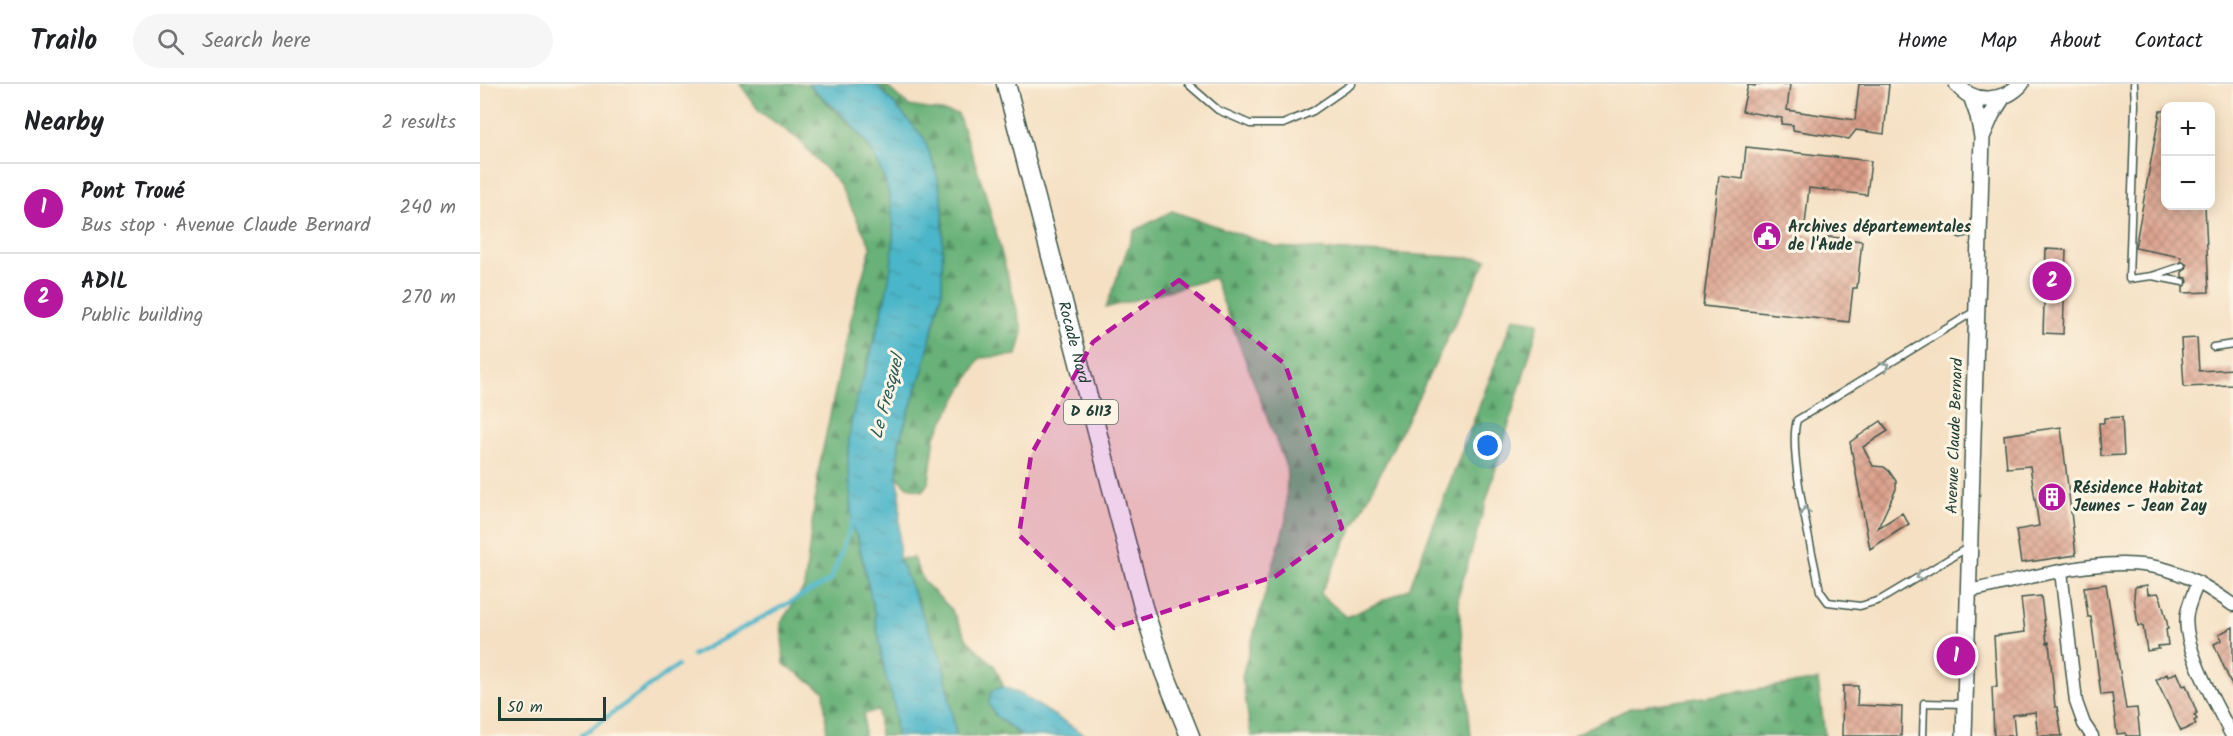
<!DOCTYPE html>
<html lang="en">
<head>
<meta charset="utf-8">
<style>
	:root { --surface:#fff; --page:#f6f6f6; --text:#202124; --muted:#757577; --line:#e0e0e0; --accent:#b5179e }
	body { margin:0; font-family:Kalam,sans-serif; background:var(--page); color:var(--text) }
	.controls { position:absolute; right:18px; top:18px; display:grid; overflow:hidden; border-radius:12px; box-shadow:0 3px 15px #0003 }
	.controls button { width:54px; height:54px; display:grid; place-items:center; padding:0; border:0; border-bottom:2px solid var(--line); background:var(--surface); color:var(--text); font:30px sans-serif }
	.scale { position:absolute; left:18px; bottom:15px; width:108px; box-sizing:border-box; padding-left:6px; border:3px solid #1f3d34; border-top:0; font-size:16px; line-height:21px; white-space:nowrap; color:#1f3d34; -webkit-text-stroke:4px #fcf5e5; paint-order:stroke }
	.you { position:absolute; left:1008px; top:362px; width:21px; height:21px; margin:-15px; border:4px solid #fff; border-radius:50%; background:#1a73e8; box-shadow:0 0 0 9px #1a73e833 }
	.badge { display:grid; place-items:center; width:39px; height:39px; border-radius:50%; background:var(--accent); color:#fff; font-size:20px; font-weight:700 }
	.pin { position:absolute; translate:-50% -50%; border:3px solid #fff; box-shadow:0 2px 6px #0006 }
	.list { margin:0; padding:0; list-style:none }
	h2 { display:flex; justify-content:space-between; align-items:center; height:78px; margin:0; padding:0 24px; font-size:26px }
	h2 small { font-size:20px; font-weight:400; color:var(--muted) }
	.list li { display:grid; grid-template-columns:39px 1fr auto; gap:18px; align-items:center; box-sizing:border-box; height:90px; padding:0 24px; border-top:2px solid var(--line) }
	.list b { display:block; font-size:22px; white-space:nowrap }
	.list p { margin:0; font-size:20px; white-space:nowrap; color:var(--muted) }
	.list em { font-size:20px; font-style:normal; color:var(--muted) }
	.icon { flex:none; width:33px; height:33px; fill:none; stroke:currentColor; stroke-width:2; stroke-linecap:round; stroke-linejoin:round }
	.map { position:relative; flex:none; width:1753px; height:652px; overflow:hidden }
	header { display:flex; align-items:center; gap:36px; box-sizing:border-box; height:84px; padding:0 30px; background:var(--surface); border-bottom:2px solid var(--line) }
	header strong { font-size:28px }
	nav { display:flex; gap:33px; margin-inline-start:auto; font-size:21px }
	.search { width:420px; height:54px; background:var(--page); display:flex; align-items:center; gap:15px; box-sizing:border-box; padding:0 21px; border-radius:33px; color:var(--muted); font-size:22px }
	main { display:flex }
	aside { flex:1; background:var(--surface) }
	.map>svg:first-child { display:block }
	.forest { fill:url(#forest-firs); stroke:#447756; stroke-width:1.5 }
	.water { fill:url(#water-ripples); stroke:#367a7e; stroke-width:1.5 }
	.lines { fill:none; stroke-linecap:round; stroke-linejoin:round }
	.stream { stroke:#4cb6c9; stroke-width:4.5 }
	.building { fill:url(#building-cross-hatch) }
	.service-casing { stroke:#3f5549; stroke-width:9 }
	.minor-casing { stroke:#3f5549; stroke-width:15 }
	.tertiary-casing { stroke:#3f5549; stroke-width:18 }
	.primary-casing { stroke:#3f5549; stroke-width:21 }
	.service { stroke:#fff; stroke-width:6 }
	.minor { stroke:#fff; stroke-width:12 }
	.tertiary { stroke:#fff; stroke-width:15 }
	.primary { stroke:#fff; stroke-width:18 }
	.oneway { stroke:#8f9e9a }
	.marked { fill:#b5179e; fill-opacity:0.2; stroke:#b5179e; stroke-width:4.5; stroke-dasharray:12 8; stroke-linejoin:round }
	.labels { text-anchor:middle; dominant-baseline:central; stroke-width:6; stroke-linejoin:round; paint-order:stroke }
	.shield { fill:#fcf5e5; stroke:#617469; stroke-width:1.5 }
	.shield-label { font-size:15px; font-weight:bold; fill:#1f3d34 }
	.poi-label { font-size:16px; font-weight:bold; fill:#1f3d34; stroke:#fcf5e5; text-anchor:start }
	.street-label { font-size:16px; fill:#1f3d34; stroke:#fcf5e5 }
	.water-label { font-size:18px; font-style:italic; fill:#2a5b59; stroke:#fcf5e5 }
</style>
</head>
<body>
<header>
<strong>Trailo</strong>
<div class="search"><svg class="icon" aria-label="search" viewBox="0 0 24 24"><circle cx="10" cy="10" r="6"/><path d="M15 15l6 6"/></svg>Search here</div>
<nav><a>Home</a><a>Map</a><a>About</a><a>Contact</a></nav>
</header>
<main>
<aside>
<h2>Nearby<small>2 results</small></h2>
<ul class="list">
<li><span class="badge">1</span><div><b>Pont Troué</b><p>Bus stop · Avenue Claude Bernard</p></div><em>240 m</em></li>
<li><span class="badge">2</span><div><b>ADIL</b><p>Public building</p></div><em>270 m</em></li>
</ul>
</aside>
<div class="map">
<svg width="1753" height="652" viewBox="0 0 1753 652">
	<defs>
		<pattern id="forest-firs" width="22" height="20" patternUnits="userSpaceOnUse" patternTransform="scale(1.5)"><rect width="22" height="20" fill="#68b178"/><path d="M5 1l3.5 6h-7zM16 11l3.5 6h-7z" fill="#559163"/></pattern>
		<pattern id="water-ripples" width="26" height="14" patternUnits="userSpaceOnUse" patternTransform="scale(1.5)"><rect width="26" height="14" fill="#4cb6c9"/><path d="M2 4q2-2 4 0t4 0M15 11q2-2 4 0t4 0" fill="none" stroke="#3f95a4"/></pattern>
		<pattern id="building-cross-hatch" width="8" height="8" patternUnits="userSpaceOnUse" patternTransform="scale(1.5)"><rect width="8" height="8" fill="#da9d88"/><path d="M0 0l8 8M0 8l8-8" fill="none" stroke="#b08170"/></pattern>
	</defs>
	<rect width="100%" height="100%" fill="#fcf5e5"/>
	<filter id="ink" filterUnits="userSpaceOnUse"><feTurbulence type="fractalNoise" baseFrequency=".0167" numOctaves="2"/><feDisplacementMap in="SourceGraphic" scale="12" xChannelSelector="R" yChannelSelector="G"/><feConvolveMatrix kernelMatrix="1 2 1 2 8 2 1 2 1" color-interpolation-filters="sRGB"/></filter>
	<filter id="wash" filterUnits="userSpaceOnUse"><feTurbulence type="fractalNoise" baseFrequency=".008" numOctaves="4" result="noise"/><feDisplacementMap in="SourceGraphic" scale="24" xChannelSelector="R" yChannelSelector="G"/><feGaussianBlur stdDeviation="1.35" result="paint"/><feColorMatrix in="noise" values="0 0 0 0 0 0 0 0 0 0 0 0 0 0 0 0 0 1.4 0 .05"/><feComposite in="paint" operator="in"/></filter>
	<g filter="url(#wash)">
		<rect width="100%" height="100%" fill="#f5e0c3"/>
		<path class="forest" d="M260,0h68l48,47 11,14 14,22 5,14 7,34 1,28 -5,42 -36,129 -5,34 2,58 25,110 10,58 9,30 2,32h-16l-2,-26 -14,4v22h-37l-3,-45 -40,-27 -3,-42 23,-34 15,-120 31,-148 21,-73 -32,-63 -41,-45 -39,-28z
			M385,0h19l25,22 49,8 26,75 39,143 -6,23 -37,3 -45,78 -6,45 -6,10 -15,-4 -11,-11 2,-35 24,-72 19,-78 1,-84 -6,-32 -13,-37 -39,-44z
			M692,127l105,36 210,12 -167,335 27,23 62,-28 104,-271 26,4 -81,275 13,139h-220l-9,-60 44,-156 1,-51 -73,-191 -108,30 28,-77z
			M433,474l11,24 27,27 17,32 26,24 10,22 -9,2v26l25,21h-64l-13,-74 -44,-103z
			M1338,596l7,56h-253l58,-28z"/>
		<path class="water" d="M328,0h68l48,54 13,37 6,32 -1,84 -19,78 -24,72 -2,35 3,16 -1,67 44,103 13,74h-60l-2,-32 -9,-30 -10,-58 -17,-77 -5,-10c-4,-34 -8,-71 -2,-105 4,-24 13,-47 20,-71 19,-68 40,-142 -3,-207 -15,-23 -39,-44 -60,-62z
			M524,603l16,7 67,42h-65l-27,-21 -6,-11 1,-10 5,-5z"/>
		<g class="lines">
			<path class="stream" d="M213,571l138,-75 21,-58 4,-5
				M101,652l96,-70"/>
		</g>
		<g id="blocks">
			<path class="building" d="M1275,0h35l-3,26 68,10 4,-36h30l-5,50 -28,-4 -7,9 -56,-9v-5l-12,-1 1,-6 -40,-7 6,-26 7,1z
				M1680,27h6v95h39l4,86 -26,1v-6l5,-5 -1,-4 -5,-1v-5l4,-3 1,-4 -6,-4v-4l-46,-9z
				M1266,63l125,14 -4,34 -58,-7 -5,46 58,7 -5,47h-4l-4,34 -146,-16 16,-130 24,3z
				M1566,165l20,1 -3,84 -20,-1z
				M1717,254l2,33 34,-2v16l-49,2 -3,-48z
				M1642,333l2,38 -23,1 -2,-33h5v-5z
				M1401,337l7,10 -25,16 10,19 11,1 5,4 7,10v8l-18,39 24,-15 7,11 -39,25 -20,-107z
				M1581,343l15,128 -55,8 -5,-33 23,-4 -9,-60 -23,2 -3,-33z
				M1626,500l20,125 11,-1 3,28h-14v-3l-9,1 -5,-40 -11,1 -10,-78h-3l-4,-30z
				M1667,501l1,9 10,-1 3,6 6,23 1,7h-2l2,16 -10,1 1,3 -12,2 -4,-25h-5l-4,-30 1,-9z
				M1561,512l6,47 2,-1 6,65h2l5,29h-24l-3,-24 -22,3 2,21h-21l-2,-49h5l-3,-51 31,-4 -4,-34z
				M1753,543v61l-19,-44 8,-4 -3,-6z
				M1697,588l6,14 3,-1 11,28 -3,2 3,4 -3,2 2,3 -15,7 -25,-51 11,-6 1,3z
				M1363,602h15l-1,19 45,2 -1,29h-59z"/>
		</g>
	</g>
	<g filter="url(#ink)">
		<use href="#blocks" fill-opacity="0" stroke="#3f5549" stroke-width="1.5"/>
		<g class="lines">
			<g class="service-casing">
				<path id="service" d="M708,0l30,26 32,14h33l30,-13 39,-27
					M1654,0l1,20 -6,175 23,-3 30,-10
					M1480,150l19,-4
					M1672,192l31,6
					M1733,263l20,-3
					M1487,464l-87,52 -20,6 -32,-4 -8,-11c-7,-37 -33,-139 -23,-171l178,-109
					M1443,652l1,-33 40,1"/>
			</g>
			<g class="minor-casing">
				<path id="minor" d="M1581,487l15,131 8,22 8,12
					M1718,498c-4,10 -9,21 -11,31 -6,33 30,93 45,123
					M1489,507c60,-12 139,-39 199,-21 24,7 45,21 65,35"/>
			</g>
			<g class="tertiary-casing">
				<path id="tertiary" d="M1477,0c16,22 47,18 64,0
					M1502,53l10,-23 11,-17
					M1484,652l18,-599 -4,-21 -7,-20"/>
			</g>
			<g class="primary-casing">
				<g id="primary">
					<path id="s1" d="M526,0l137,523 21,65 26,64"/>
				</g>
			</g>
			<use href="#service" class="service"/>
			<use href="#minor" class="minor"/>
			<use href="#tertiary" class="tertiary"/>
			<use href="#primary" class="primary"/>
		</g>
		<defs><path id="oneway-chevron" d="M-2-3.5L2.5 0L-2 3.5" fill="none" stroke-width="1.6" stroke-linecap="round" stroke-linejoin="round" transform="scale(1.5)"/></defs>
		<g class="oneway">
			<use href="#oneway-chevron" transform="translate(1405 282) rotate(-32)"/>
			<use href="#oneway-chevron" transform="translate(1325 427) rotate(-101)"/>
			<use href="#oneway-chevron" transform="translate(1440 492) rotate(149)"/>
		</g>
	</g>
	<path class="marked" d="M699,196l106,84 57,164 -66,48 -162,52 -95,-93 12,-80 62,-113z"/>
	<defs>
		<g id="civic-disc" transform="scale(1.5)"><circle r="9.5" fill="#b5179e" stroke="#fcf5e5"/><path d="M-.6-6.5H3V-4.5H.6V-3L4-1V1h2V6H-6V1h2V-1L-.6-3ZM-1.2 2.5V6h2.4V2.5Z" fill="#fff"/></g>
		<g id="building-disc" transform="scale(1.5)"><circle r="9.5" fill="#b5179e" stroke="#fcf5e5"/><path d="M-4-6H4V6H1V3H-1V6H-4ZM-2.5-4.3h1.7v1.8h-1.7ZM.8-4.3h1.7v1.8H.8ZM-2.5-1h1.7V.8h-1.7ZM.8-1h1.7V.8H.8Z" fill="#fff"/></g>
	</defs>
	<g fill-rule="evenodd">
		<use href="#civic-disc" x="1287" y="152"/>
		<use href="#building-disc" x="1572" y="413"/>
	</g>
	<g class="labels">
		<rect class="shield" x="584" y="316" width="54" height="24" rx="4.5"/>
		<g class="shield-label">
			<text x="611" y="328">D 6113</text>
		</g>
		<g class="poi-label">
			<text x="1308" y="143">Archives départementales<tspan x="1308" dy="18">de l'Aude</tspan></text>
			<text x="1593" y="404">Résidence Habitat<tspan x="1593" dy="18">Jeunes - Jean Zay</tspan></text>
		</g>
		<g class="street-label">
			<text stroke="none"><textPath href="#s1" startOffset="267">Rocade Nord</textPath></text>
			<text transform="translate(1475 352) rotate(-88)">Avenue Claude Bernard</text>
		</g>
		<g class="water-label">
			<text transform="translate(408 313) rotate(-75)">Le Fresquel</text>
		</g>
	</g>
</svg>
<div class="controls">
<button>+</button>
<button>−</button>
</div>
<div class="scale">50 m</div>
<div class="you"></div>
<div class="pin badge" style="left:1476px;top:572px">1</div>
<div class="pin badge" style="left:1572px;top:197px">2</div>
</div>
</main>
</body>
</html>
